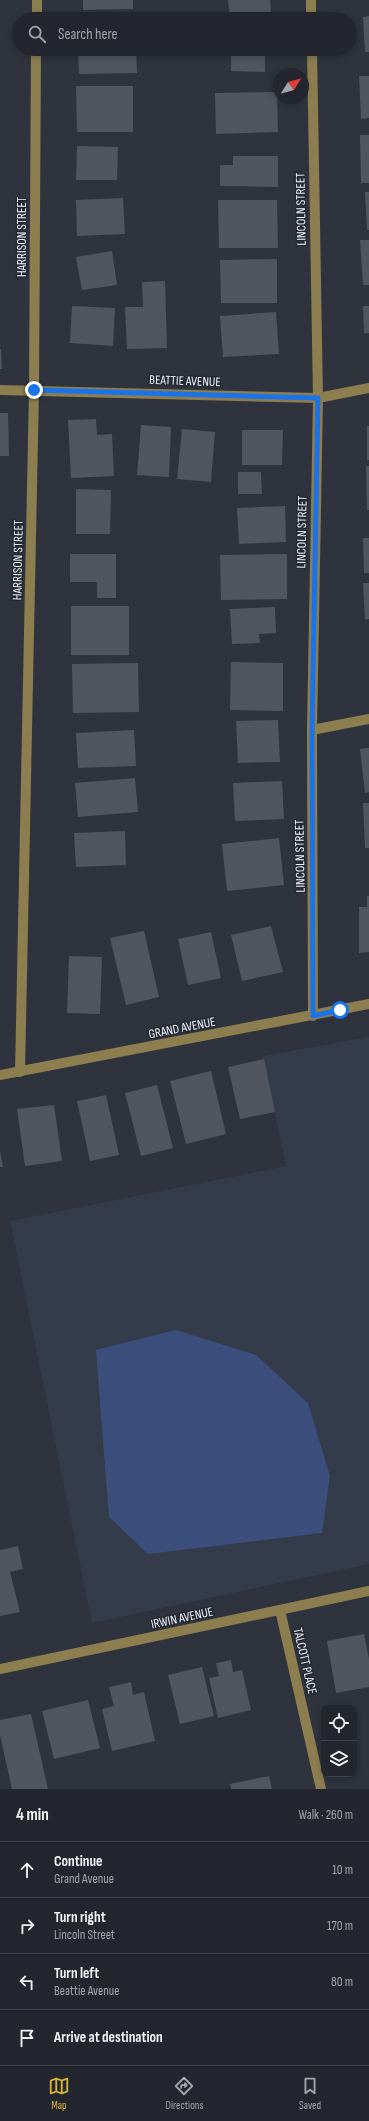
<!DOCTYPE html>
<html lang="en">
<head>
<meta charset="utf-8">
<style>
	:root { --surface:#23262e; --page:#2f323a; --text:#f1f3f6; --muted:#a3a5aa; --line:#40434a; --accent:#d9b434 }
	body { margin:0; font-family:"Sofia Sans Condensed",sans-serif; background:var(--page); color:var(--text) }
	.controls { position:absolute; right:12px; bottom:12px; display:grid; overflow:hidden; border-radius:8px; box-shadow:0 2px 6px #0003 }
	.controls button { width:36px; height:36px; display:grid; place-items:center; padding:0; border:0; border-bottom:1px solid var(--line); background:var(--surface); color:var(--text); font:20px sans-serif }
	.compass { position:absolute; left:273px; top:68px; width:36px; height:36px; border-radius:50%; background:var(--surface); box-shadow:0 2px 6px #0003; rotate:53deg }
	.stop { position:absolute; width:12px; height:12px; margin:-9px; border:3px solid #1a73e8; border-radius:50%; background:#fff }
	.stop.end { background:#1a73e8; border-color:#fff; box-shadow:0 1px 4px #0008 }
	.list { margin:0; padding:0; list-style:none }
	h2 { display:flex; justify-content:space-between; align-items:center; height:52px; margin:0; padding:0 16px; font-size:17px }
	h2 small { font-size:13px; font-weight:400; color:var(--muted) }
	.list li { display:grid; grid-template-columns:26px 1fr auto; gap:12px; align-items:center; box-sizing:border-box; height:56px; padding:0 16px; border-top:1px solid var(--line) }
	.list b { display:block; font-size:15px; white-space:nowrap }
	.list p { margin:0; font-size:13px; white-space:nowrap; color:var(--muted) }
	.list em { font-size:13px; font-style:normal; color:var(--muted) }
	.icon { flex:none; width:22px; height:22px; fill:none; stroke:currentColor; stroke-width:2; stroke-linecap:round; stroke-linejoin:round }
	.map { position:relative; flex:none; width:369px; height:1789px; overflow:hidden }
	.search { position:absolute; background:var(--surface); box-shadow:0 2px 6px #0003; left:12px; right:12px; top:12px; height:44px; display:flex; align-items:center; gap:10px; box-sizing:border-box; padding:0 14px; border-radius:22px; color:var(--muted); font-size:15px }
	.sheet { height:276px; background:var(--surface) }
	nav { display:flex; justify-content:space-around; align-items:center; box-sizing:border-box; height:56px; border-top:1px solid var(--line); background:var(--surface); font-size:11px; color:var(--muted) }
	nav a { display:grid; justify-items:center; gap:2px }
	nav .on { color:var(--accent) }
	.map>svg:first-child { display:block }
	.built { fill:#343b4b }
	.pitch { fill:#3c4f7c }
	.building { fill:#505560 }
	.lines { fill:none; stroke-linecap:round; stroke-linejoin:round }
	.minor { stroke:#8d7e50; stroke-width:10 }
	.route { stroke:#1a73e8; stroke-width:5 }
	.labels { text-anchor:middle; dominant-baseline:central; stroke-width:3; stroke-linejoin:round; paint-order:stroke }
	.street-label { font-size:13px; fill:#f1f4fa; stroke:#252933 }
</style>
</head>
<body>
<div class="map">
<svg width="369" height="1789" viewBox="0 0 369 1789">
	<rect width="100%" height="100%" fill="#2f333d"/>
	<path class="built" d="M369,1037v527l-277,59 -82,-402 276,-55 -23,-110z"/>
	<path class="pitch" d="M176,1330l80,25 52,48 22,73 -8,57 -174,21 -39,-37 -13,-167z"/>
	<path class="building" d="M83,0h50v9l-50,1z
		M228,0h42l1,14 -41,4z
		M369,16v36h-4l-2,-35z
		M78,49h58l1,24 -58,1z
		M231,49h34v23l-34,-1z
		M359,76h10v42l-8,1z
		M76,86h57v46h-56z
		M277,92l1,40 -62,2 -1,-41z
		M360,135h9v48h-8z
		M77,146l41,1 -1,33h-41z
		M233,156h45v31l-58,-1v-21h13z
		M365,192h4v38h-2z
		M123,198l2,36 -48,2 -1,-36z
		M218,200h59l1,48h-59z
		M360,240h9v45h-6z
		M112,251l5,34 -35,5 -6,-33z
		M277,259v44h-56l-1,-43z
		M165,281l2,67 -40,1 -2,-42h18l-1,-25z
		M72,306l43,2 -2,38 -43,-3z
		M363,306h6v27h-5z
		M276,312l3,42 -56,3 -3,-41z
		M0,349h1l1,20h-2z
		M0,413h8l1,43h-9z
		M96,419l1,16 15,-1 2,42 -43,2 -3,-58z
		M141,425l30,2 -2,50 -32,-2z
		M367,426h2v34h-2z
		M182,429l33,3 -4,50 -34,-3z
		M242,430h41l-1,35h-40z
		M366,466h3v44h-2z
		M238,472h23l1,22h-24z
		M76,489l35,1 -1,44h-34z
		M285,506l1,36 -47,2 -2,-36z
		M363,538h6v35h-5z
		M70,554h46v44h-19v-16h-27z
		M287,554v45l-66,1 -1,-45z
		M363,583h6v36l-4,1z
		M71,606h58v49h-58z
		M275,607l1,26 -17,1 1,9 -28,1 -2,-35z
		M231,662l52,1v48l-53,-1z
		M138,663l1,49 -66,1 -1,-49z
		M278,720l2,42 -42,1 -2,-42z
		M134,730l2,36 -58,2 -2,-35z
		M369,748v44l-4,1 -5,-44z
		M135,778l3,34 -60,5 -3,-34z
		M282,781l2,38 -49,2 -2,-38z
		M363,803h6v45h-4z
		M125,831l1,34 -50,2 -2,-34z
		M279,838l5,47 -57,6 -5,-47z
		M367,896h2v56l-10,1v-46h8z
		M271,926l12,46 -41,9 -11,-46z
		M144,931l15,66 -33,8 -16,-67z
		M211,932l10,46 -33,7 -10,-46z
		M69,956l33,1 -2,57 -33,-1z
		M264,1059l11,53 -35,7 -12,-52z
		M211,1071l15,63 -40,10 -16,-63z
		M157,1085l16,63 -32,8 -16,-63z
		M106,1095l13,60 -29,6 -13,-60z
		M54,1105l8,56 -37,5 -8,-57z
		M0,1150l3,17h-3z
		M18,1546l5,23 -13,3 10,40 -20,4v-66z
		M364,1634l5,25v28l-33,6 -9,-52z
		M231,1660l2,12 9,-2 9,40 -33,8 -9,-40 10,-2 -3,-13z
		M202,1667l12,49 -34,8 -12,-49z
		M131,1682l2,13 11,-3 11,49 -43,10 -10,-42 12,-3 -5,-19z
		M88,1700l12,48 -46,11 -12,-48z
		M31,1714l17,75h-36l-12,-54v-15z
		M269,1776l3,13h-41l-1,-5z"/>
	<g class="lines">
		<path class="minor" d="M311,0v19
			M37,19v-19
			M312,49l6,349 -6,332 1,286
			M0,390l318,8 51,-10
			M312,730l57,-11
			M20,1072l14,-682 2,-341
			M0,1075l369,-71
			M280,1610l41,179
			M0,1669l369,-78"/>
	</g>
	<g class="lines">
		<path class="route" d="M34,390l284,8 -6,332 1,286 27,-6"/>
	</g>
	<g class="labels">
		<g class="street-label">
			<text transform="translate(301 209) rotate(-91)">LINCOLN STREET</text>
			<text transform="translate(22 237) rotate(-90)">HARRISON STREET</text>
			<text transform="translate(185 381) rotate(2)">BEATTIE AVENUE</text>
			<text transform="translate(302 532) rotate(-89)">LINCOLN STREET</text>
			<text transform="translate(18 560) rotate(-89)">HARRISON STREET</text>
			<text transform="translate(300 856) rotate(-91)">LINCOLN STREET</text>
			<text transform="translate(182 1028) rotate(-11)">GRAND AVENUE</text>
			<text transform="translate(182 1618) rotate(-12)">IRWIN AVENUE</text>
			<text transform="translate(305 1661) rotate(77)">TALCOTT PLACE</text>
		</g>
	</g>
</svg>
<div class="controls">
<button><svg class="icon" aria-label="locate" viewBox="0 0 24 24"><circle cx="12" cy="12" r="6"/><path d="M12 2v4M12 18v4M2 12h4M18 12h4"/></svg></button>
<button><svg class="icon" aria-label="layers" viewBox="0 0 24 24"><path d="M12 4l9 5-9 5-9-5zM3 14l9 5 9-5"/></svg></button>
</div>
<svg class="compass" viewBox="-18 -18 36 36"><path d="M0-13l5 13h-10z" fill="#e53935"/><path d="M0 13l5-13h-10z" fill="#a3a5aa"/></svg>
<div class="stop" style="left:340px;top:1010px"></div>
<div class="stop end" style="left:34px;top:390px"></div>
<div class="search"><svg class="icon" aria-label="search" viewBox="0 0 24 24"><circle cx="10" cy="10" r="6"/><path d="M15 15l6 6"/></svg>Search here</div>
</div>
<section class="sheet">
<h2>4 min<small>Walk · 260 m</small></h2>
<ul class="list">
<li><svg class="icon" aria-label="ahead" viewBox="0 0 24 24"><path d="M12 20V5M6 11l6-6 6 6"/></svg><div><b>Continue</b><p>Grand Avenue</p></div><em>10 m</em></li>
<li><svg class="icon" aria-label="right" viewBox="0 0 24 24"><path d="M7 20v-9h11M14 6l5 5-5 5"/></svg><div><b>Turn right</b><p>Lincoln Street</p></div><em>170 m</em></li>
<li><svg class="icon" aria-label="left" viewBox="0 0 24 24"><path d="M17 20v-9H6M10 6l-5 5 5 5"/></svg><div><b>Turn left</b><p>Beattie Avenue</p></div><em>80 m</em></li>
<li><svg class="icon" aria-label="arrive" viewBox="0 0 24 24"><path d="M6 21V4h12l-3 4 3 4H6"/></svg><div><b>Arrive at destination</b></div></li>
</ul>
</section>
<nav>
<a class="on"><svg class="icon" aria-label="map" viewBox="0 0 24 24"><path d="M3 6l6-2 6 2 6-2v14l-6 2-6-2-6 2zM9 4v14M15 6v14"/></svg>Map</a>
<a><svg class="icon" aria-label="directions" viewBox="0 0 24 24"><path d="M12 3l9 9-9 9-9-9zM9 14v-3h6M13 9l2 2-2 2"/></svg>Directions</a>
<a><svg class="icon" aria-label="saved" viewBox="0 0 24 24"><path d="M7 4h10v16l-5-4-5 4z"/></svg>Saved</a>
</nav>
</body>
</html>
